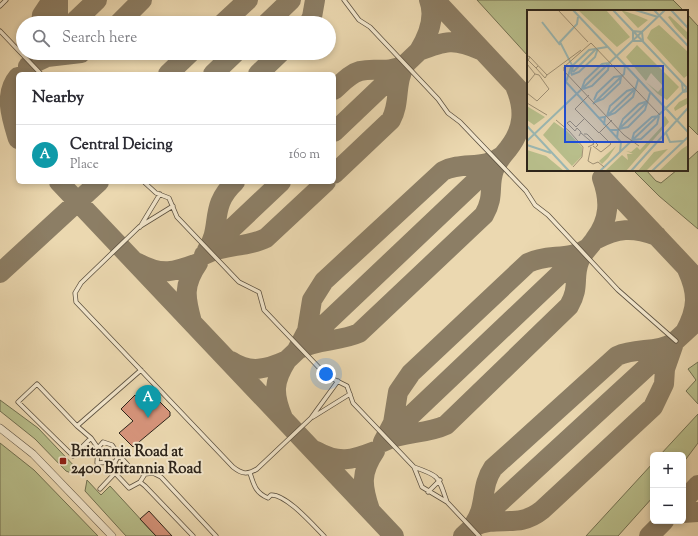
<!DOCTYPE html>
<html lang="en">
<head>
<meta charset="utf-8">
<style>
	:root { --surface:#fff; --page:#f2f2f3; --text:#2b2b33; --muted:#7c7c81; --line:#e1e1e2; --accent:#b45309 }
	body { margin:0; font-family:"Sorts Mill Goudy",serif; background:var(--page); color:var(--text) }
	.controls { position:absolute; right:12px; bottom:12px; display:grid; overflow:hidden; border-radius:6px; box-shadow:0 2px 6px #0003 }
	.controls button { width:36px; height:36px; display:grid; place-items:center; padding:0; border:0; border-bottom:1px solid var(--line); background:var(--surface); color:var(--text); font:20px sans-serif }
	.you { position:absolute; left:326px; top:374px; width:14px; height:14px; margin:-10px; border:3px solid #fff; border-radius:50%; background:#1a73e8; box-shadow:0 0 0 6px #1a73e833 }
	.badge { display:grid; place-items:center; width:26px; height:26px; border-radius:50%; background:var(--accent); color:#fff; font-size:13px; font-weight:700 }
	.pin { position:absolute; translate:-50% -33px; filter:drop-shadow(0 1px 2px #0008) }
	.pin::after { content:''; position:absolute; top:21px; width:14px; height:12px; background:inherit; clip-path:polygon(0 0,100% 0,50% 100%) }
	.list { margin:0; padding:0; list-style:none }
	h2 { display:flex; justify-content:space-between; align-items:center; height:52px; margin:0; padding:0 16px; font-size:17px }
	h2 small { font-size:13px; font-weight:400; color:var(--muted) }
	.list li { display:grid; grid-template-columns:26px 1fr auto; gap:12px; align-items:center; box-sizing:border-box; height:60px; padding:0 16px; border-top:1px solid var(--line) }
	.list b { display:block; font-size:15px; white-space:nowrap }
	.list p { margin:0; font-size:13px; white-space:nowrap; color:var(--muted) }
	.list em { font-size:13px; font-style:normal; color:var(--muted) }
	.icon { flex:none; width:22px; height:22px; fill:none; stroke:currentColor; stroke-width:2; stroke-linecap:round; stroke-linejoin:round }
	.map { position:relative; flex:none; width:698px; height:536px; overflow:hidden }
	.search { position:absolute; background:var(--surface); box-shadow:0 2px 6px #0003; left:16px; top:16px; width:320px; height:44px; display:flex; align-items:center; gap:10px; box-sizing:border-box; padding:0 14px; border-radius:22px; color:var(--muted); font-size:15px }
	.panel { position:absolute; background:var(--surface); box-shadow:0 2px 6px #0003; left:16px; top:72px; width:320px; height:112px; border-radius:6px }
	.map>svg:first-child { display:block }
	.green { fill:#b8be8b; stroke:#727152 }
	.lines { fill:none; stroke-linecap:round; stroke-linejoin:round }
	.taxiway { stroke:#8c7e65; stroke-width:20 }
	.building { fill:#d6947b; stroke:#2d241a }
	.lane-casing { stroke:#5c5140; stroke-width:5 }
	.street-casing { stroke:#5c5140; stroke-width:8 }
	.lane { stroke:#f2e6cc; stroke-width:3.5 }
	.street { stroke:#f2e6cc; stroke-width:7 }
	.poi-dot { fill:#8f2418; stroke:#f2e6cc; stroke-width:1.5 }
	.labels { text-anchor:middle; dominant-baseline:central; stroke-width:4; stroke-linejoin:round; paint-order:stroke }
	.poi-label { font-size:15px; font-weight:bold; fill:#2d241a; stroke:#f2e6cc; text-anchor:start }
	.inset-river { fill:none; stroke:#9bb8b4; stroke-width:2 }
	.inset-road { fill:none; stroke:#9f9074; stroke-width:1 }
	.view { fill:#1d4ed8; fill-opacity:0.15; stroke:#1d4ed8; stroke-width:2 }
	.inset-edge { fill:none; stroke:#2d241a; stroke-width:2 }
</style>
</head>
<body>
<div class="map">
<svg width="698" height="536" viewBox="0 0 698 536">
	<rect width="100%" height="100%" fill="#ebd8b0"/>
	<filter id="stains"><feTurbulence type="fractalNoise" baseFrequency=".005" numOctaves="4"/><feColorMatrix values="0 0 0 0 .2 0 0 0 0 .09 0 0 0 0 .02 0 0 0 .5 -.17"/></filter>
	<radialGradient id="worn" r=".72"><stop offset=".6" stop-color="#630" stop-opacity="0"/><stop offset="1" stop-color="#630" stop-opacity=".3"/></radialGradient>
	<path class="green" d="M477,0h196l11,11h-156v45z
		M687,14l11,12v109l-11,-11z
		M698,151v78l-39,-33 -26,-26h13l10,11 5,2 16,-13h10v-9z
		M698,362v42l-12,-13 10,-11 -8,-11z
		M0,400l38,28 41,43 -8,2 -5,-2 -31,-32 -35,-28z
		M698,414v29l-15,20v-8h-23z
		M0,443l34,27 64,66h-98z
		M653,463v34l-35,39h-32z
		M87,480l14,15 9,-9 46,50h-30l-41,-45z"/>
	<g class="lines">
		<path class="taxiway" d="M58,0v23
			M435,0l89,95
			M41,23l1,-8 10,-15
			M73,23l24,-23
			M119,23l23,-23
			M223,23l25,-23
			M267,23l24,-23
			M309,23l3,-6 3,-17
			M419,51c26,-10 35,-13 61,-1
			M28,66l19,-9 34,-4
			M168,74l22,-21
			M213,74l22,-21
			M258,74l22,-21
			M18,77c-15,18 -6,42 0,62
			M334,90c8,-7 15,-16 26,-19 17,-4 26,3 44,-6
			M334,132l85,-81c9,-15 17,-33 10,-51
			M334,174l57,-54c10,-18 3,-38 15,-56
			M603,179l95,101
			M59,182l335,354
			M595,240c23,-12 37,-13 62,-4
			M207,250c16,-24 1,-43 28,-68
			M208,251l73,-69
			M204,255c20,-11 42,-7 62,-17l60,-56
			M138,263c24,13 36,9 60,0 -15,22 -13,34 -6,59
			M0,273l99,-91
			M685,332c13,-24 13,-39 2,-63
			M297,350c20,-11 42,-8 62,-17l125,-118c11,-19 4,-29 10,-45 3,-8 8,-14 14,-21 16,-20 17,-40 7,-63
			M297,350l10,-19 5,-31 12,-19 119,-110c19,-10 41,-1 59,-15
			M287,360l211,-200
			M231,361c19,13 36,8 56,-1 -14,22 -14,34 -4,58
			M387,438l196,-186
			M383,442c20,-11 42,-7 63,-17l123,-119c11,-19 4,-28 10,-44 3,-9 11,-15 16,-23 15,-20 15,-39 7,-61
			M383,442l10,-19 5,-31 13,-19 117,-110c20,-10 41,-2 60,-15
			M316,451c23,13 36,9 59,0 -15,22 -13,35 -5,59
			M683,501l15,-16
			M683,513l15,-1
			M474,524c13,-18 6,-37 19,-56l124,-112c19,-9 39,-3 56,-13
			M473,527c26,-13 44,3 69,-17l111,-103 11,-23 1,-15 8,-23
			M463,536l235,-216
			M649,536l15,-15"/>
	</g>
	<path class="building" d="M145,389l12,12h2l11,11v4l-37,31 -14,-14 14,-12 -12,-12 14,-14 2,2z
		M149,511l23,25h-16l-16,-17z"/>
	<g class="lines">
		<g class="lane-casing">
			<path id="lane" d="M344,0l15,20 11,7 68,72 10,14 12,9 66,69 9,14 13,10 70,75 58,51
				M0,6l6,-6
				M0,31l41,43
				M144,182l12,11 13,5 8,19 62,65 20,10 5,18 63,66 20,10 6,17 61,64 8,20 25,15 32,34
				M173,206l-34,21 -58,56 -6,10 1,9 157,165c9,7 14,8 24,2l54,-51 27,-37
				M140,227l20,-33
				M313,417l37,-23
				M77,426l14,12
				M98,448l5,-6 9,3 7,10 -4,7
				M119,455l13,15 13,4
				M414,467c26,9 24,9 33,35
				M115,473l14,15 11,-6 5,4 48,50
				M250,473c4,13 6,20 18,25l3,-3c15,-1 42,30 53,41
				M140,482l5,-8 8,-1 8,4 55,59
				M100,489l15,-16v-11l-18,1 1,-15 -7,-10 -18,18 -55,-54 19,-18 40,42 64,-56
				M428,492l12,-12"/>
		</g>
		<g class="street-casing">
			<path id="street" d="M0,428l33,26 79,82"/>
		</g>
		<use href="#lane" class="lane"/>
		<use href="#street" class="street"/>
	</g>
	<rect class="poi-dot" x="59" y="457" width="8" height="8" rx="2"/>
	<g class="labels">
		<g class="poi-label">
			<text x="71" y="452">Britannia Road at<tspan x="71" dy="17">2400 Britannia Road</tspan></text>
		</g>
	</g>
	<g transform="translate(527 10)">
		<rect width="161" height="161" fill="#ebd8b0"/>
		<path d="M51,0h28l24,27 -13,10zM94,0l15,5 12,5 -10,8zM143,6l18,17v8l-13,-14 -7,-10zM132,15l29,27v23l-4,3 -37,-40 4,-8zM110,35l42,42 -12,13 -9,-6 -12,-12 12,10 5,-6 -12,-13 -5,8 -20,-24zM160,88v6l-12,7 -1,-3 5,-6zM0,96l3,2 15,9 -11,8 -7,-5zM138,106l4,6 -43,49h-21l17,-16 6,5 -1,-6h6l-7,-3 5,1 6,-5 3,3 24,-26 -2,-5zM27,112l13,9 15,16v9l-10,10 -29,-31zM161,135l-1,26h-28l23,-22zM89,136l-8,12 -6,6 -3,-3zM141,139l-22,22h-8l16,-19zM0,140l19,6 18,15h-37z" fill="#b8be8b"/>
		<path class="inset-river" d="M46,0l115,122M86,0l75,79M108,0l23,7M127,0l34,36M144,0l17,18M15,12l18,23M106,21l9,1 1,9h-10zM80,37l-18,3 -18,17 -5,15 55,60 -1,10M46,62l23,-23M44,64l2,-7 -13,-25 17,-18 1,-7M44,65l8,-3 16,-15 3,-9M155,73l1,9 5,-1M55,78l3,-8 17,-16 7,-1M56,79l9,-3 16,-16 1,-6M67,90l3,-7 17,-16 7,-1M68,92l8,-3 17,-16 1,-6M66,94l31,-30 1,-8M81,105l26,-25M80,106l8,-3 18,-16 5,-17M80,106l3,-10 17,-15 9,-3M71,108l7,-1 -1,8M0,116l42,45M93,118l26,-25M92,119l9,-2 17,-17 5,-17M92,119l4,-10 16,-15 9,-3M83,120h8l-1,8M139,123l4,9 13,-1M105,130l2,-7 18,-16 7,-1M106,130l8,-1 16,-15 2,-8M0,131l138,-131M0,135l24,8M73,161l88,-84M104,161l57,-63M125,161l36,-34"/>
		<path class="inset-road" d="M31,0l30,32M0,47l2,-1 18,19 34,-25M3,47l-2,3 8,8 2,-2M0,54l8,10 -8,10M9,58l9,10 2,-3M0,83l10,8 12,-12 -10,-14 -4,-1M62,85l-14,14 24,24 13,-13M0,93l20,12M29,110l13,11 14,16 -1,10 -9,10M54,123l13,11 -6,3M57,124h3l11,11 -2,2M52,126l2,-4 -4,-4 -2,3 -8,-8 3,-2 6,6 8,-8M66,136l8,6 10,-8 -11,-11M112,136l-15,-11 -60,-64v-4l27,-24 69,72M64,137l-3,14 5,3 5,-2 6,5"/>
		<path class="view" d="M38,56h98v76h-98z"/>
		<rect width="161" height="161" class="inset-edge"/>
	</g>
	<rect width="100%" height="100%" filter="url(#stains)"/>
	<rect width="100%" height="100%" fill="url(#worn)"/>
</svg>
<div class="controls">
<button>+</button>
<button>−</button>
</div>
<div class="you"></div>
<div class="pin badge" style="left:148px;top:418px;background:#0f9aa8">A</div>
<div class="search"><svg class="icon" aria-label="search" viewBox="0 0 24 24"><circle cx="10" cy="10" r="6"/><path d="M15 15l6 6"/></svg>Search here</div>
<section class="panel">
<h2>Nearby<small></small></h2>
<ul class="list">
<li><span class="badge" style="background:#0f9aa8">A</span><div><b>Central Deicing</b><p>Place</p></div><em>160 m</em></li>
</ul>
</section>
</div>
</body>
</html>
